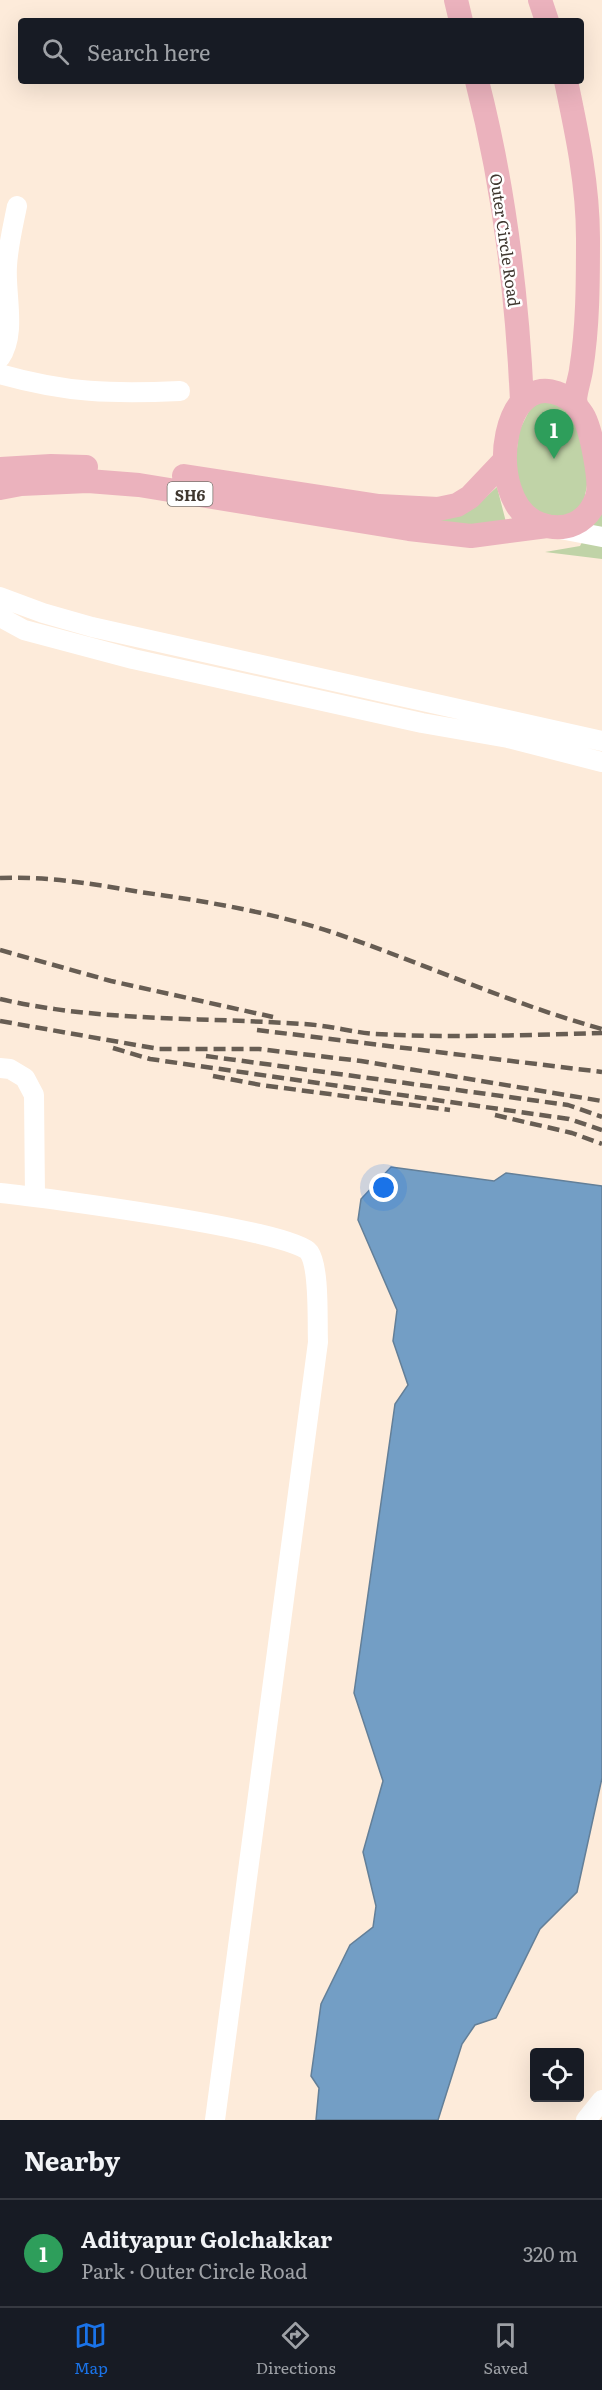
<!DOCTYPE html>
<html lang="en">
<head>
<meta charset="utf-8">
<style>
	:root { --surface:#171b24; --page:#20242c; --text:#f1f3f6; --muted:#9ea1a6; --line:#363941; --accent:#1a73e8 }
	body { margin:0; font-family:Literata,serif; background:var(--page); color:var(--text) }
	.controls { position:absolute; right:18px; bottom:18px; display:grid; overflow:hidden; border-radius:6px; box-shadow:0 6px 24px #0002 }
	.controls button { width:54px; height:54px; display:grid; place-items:center; padding:0; border:0; border-bottom:2px solid var(--line); background:var(--surface); color:var(--text); font:30px sans-serif }
	.you { position:absolute; left:384px; top:1188px; width:21px; height:21px; margin:-15px; border:4px solid #fff; border-radius:50%; background:#1a73e8; box-shadow:0 0 0 9px #1a73e833 }
	.badge { display:grid; place-items:center; width:39px; height:39px; border-radius:50%; background:var(--accent); color:#fff; font-size:20px; font-weight:700 }
	.pin { position:absolute; translate:-50% -50px; filter:drop-shadow(0 2px 3px #0008) }
	.pin::after { content:''; position:absolute; top:32px; width:21px; height:18px; background:inherit; clip-path:polygon(0 0,100% 0,50% 100%) }
	.list { margin:0; padding:0; list-style:none }
	h2 { display:flex; justify-content:space-between; align-items:center; height:78px; margin:0; padding:0 24px; font-size:26px }
	h2 small { font-size:20px; font-weight:400; color:var(--muted) }
	.list li { display:grid; grid-template-columns:39px 1fr auto; gap:18px; align-items:center; box-sizing:border-box; height:108px; padding:0 24px; border-top:2px solid var(--line) }
	.list b { display:block; font-size:22px; white-space:nowrap }
	.list p { margin:0; font-size:20px; white-space:nowrap; color:var(--muted) }
	.list em { font-size:20px; font-style:normal; color:var(--muted) }
	.icon { flex:none; width:33px; height:33px; fill:none; stroke:currentColor; stroke-width:2; stroke-linecap:round; stroke-linejoin:round }
	.map { position:relative; flex:none; width:602px; height:2120px; overflow:hidden }
	.search { position:absolute; background:var(--surface); box-shadow:0 6px 24px #0002; left:18px; right:18px; top:18px; height:66px; display:flex; align-items:center; gap:15px; box-sizing:border-box; padding:0 21px; border-radius:6px; color:var(--muted); font-size:22px }
	.sheet { height:186px; background:var(--surface) }
	nav { display:flex; justify-content:space-around; align-items:center; box-sizing:border-box; height:84px; border-top:2px solid var(--line); background:var(--surface); font-size:16px; color:var(--muted) }
	nav a { display:grid; justify-items:center; gap:3px }
	nav .on { color:var(--accent) }
	.map>svg:first-child { display:block }
	.green { fill:#c0d3a7 }
	.water { fill:#739ec5; stroke:#637f98; stroke-width:1.5 }
	.lines { fill:none; stroke-linecap:round; stroke-linejoin:round }
	.minor { stroke:#fff; stroke-width:20 }
	.major { stroke:#ebb2bd; stroke-width:24 }
	.rail { stroke:#675d53; stroke-width:4.5; stroke-dasharray:12 6; stroke-linecap:butt }
	.labels { text-anchor:middle; dominant-baseline:central; stroke-width:5; stroke-linejoin:round; paint-order:stroke }
	.shield { fill:#fff; stroke:#79736d; stroke-width:1.5 }
	.shield-label { font-size:15px; font-weight:bold; fill:#3f372f }
	.street-label { font-size:16px; fill:#3f372f; stroke:#fff }
</style>
</head>
<body>
<div class="map">
<svg width="602" height="2120" viewBox="0 0 602 2120">
	<rect width="100%" height="100%" fill="#fdebda"/>
	<path class="green" d="M536,397l31,6 25,58 -11,54 -43,4 -21,-32 -1,-30 3,-26z
		M497,487l10,39 -29,3 -84,-11 84,-14z
		M602,513v46l-57,-7 35,-6 12,-23z"/>
	<path class="water" d="M391,1167l103,14 12,-8 96,13v592l-25,114 -37,37 -44,89 -21,7 -13,19 -24,76h-122l3,-32 -8,-12 10,-72 29,-59 23,-18 3,-21 -13,-54 20,-71 -29,-88 41,-289 13,-19 -15,-44 4,-31 -39,-90 3,-21z"/>
	<g class="lines">
		<path class="minor" d="M0,358c17,-25 5,-63 7,-92 1,-20 6,-40 10,-60
			M0,374c67,19 112,20 180,17
			M555,528l47,9
			M0,597l43,16 49,14 510,114
			M0,617l24,13 109,29 289,64 86,15 94,24
			M0,1068l10,1 15,9 9,17 1,102
			M0,1193c41,4 292,37 309,59 11,16 8,69 9,90l-103,778
			M586,2120l16,-20"/>
		<path class="major" d="M456,0l5,21
			M540,0l7,21
			M477,81c27,105 40,211 45,320
			M566,81c11,52 22,104 22,157 0,44 0,89 -7,132 -1,9 -8,27 -5,35 2,4 6,8 8,12 7,14 18,65 13,80 -9,26 -32,36 -57,27 -61,-21 -38,-179 36,-120
			M0,469l51,-3 35,1
			M184,476l195,30 59,3 19,-4 13,-8 35,-37
			M0,488l21,-4 67,-3 51,4 270,44 62,7 76,-10"/>
		<path class="rail" d="M0,878c47,-2 94,6 140,14 71,10 142,22 209,46 85,30 166,67 253,91
			M0,950l111,31 162,36
			M0,999c99,23 202,18 303,25 24,1 48,8 72,10 75,4 152,1 227,-1
			M0,1021l159,28h100l102,12 241,40
			M257,1030l345,42
			M113,1048l37,11 419,60 33,11
			M206,1056l362,49 34,12
			M213,1076l48,9 189,25
			M495,1115l77,18 30,11"/>
	</g>
	<g class="labels">
		<rect class="shield" x="167.5" y="482" width="45" height="24" rx="4.5"/>
		<g class="shield-label">
			<text x="190" y="494">SH6</text>
		</g>
		<g class="street-label">
			<text transform="translate(506 240) rotate(82)">Outer Circle Road</text>
		</g>
	</g>
</svg>
<div class="controls">
<button><svg class="icon" aria-label="locate" viewBox="0 0 24 24"><circle cx="12" cy="12" r="6"/><path d="M12 2v4M12 18v4M2 12h4M18 12h4"/></svg></button>
</div>
<div class="you"></div>
<div class="pin badge" style="left:554px;top:459px;background:#2e9e5b">1</div>
<div class="search"><svg class="icon" aria-label="search" viewBox="0 0 24 24"><circle cx="10" cy="10" r="6"/><path d="M15 15l6 6"/></svg>Search here</div>
</div>
<section class="sheet">
<h2>Nearby<small></small></h2>
<ul class="list">
<li><span class="badge" style="background:#2e9e5b">1</span><div><b>Adityapur Golchakkar</b><p>Park · Outer Circle Road</p></div><em>320 m</em></li>
</ul>
</section>
<nav>
<a class="on"><svg class="icon" aria-label="map" viewBox="0 0 24 24"><path d="M3 6l6-2 6 2 6-2v14l-6 2-6-2-6 2zM9 4v14M15 6v14"/></svg>Map</a>
<a><svg class="icon" aria-label="directions" viewBox="0 0 24 24"><path d="M12 3l9 9-9 9-9-9zM9 14v-3h6M13 9l2 2-2 2"/></svg>Directions</a>
<a><svg class="icon" aria-label="saved" viewBox="0 0 24 24"><path d="M7 4h10v16l-5-4-5 4z"/></svg>Saved</a>
</nav>
</body>
</html>
